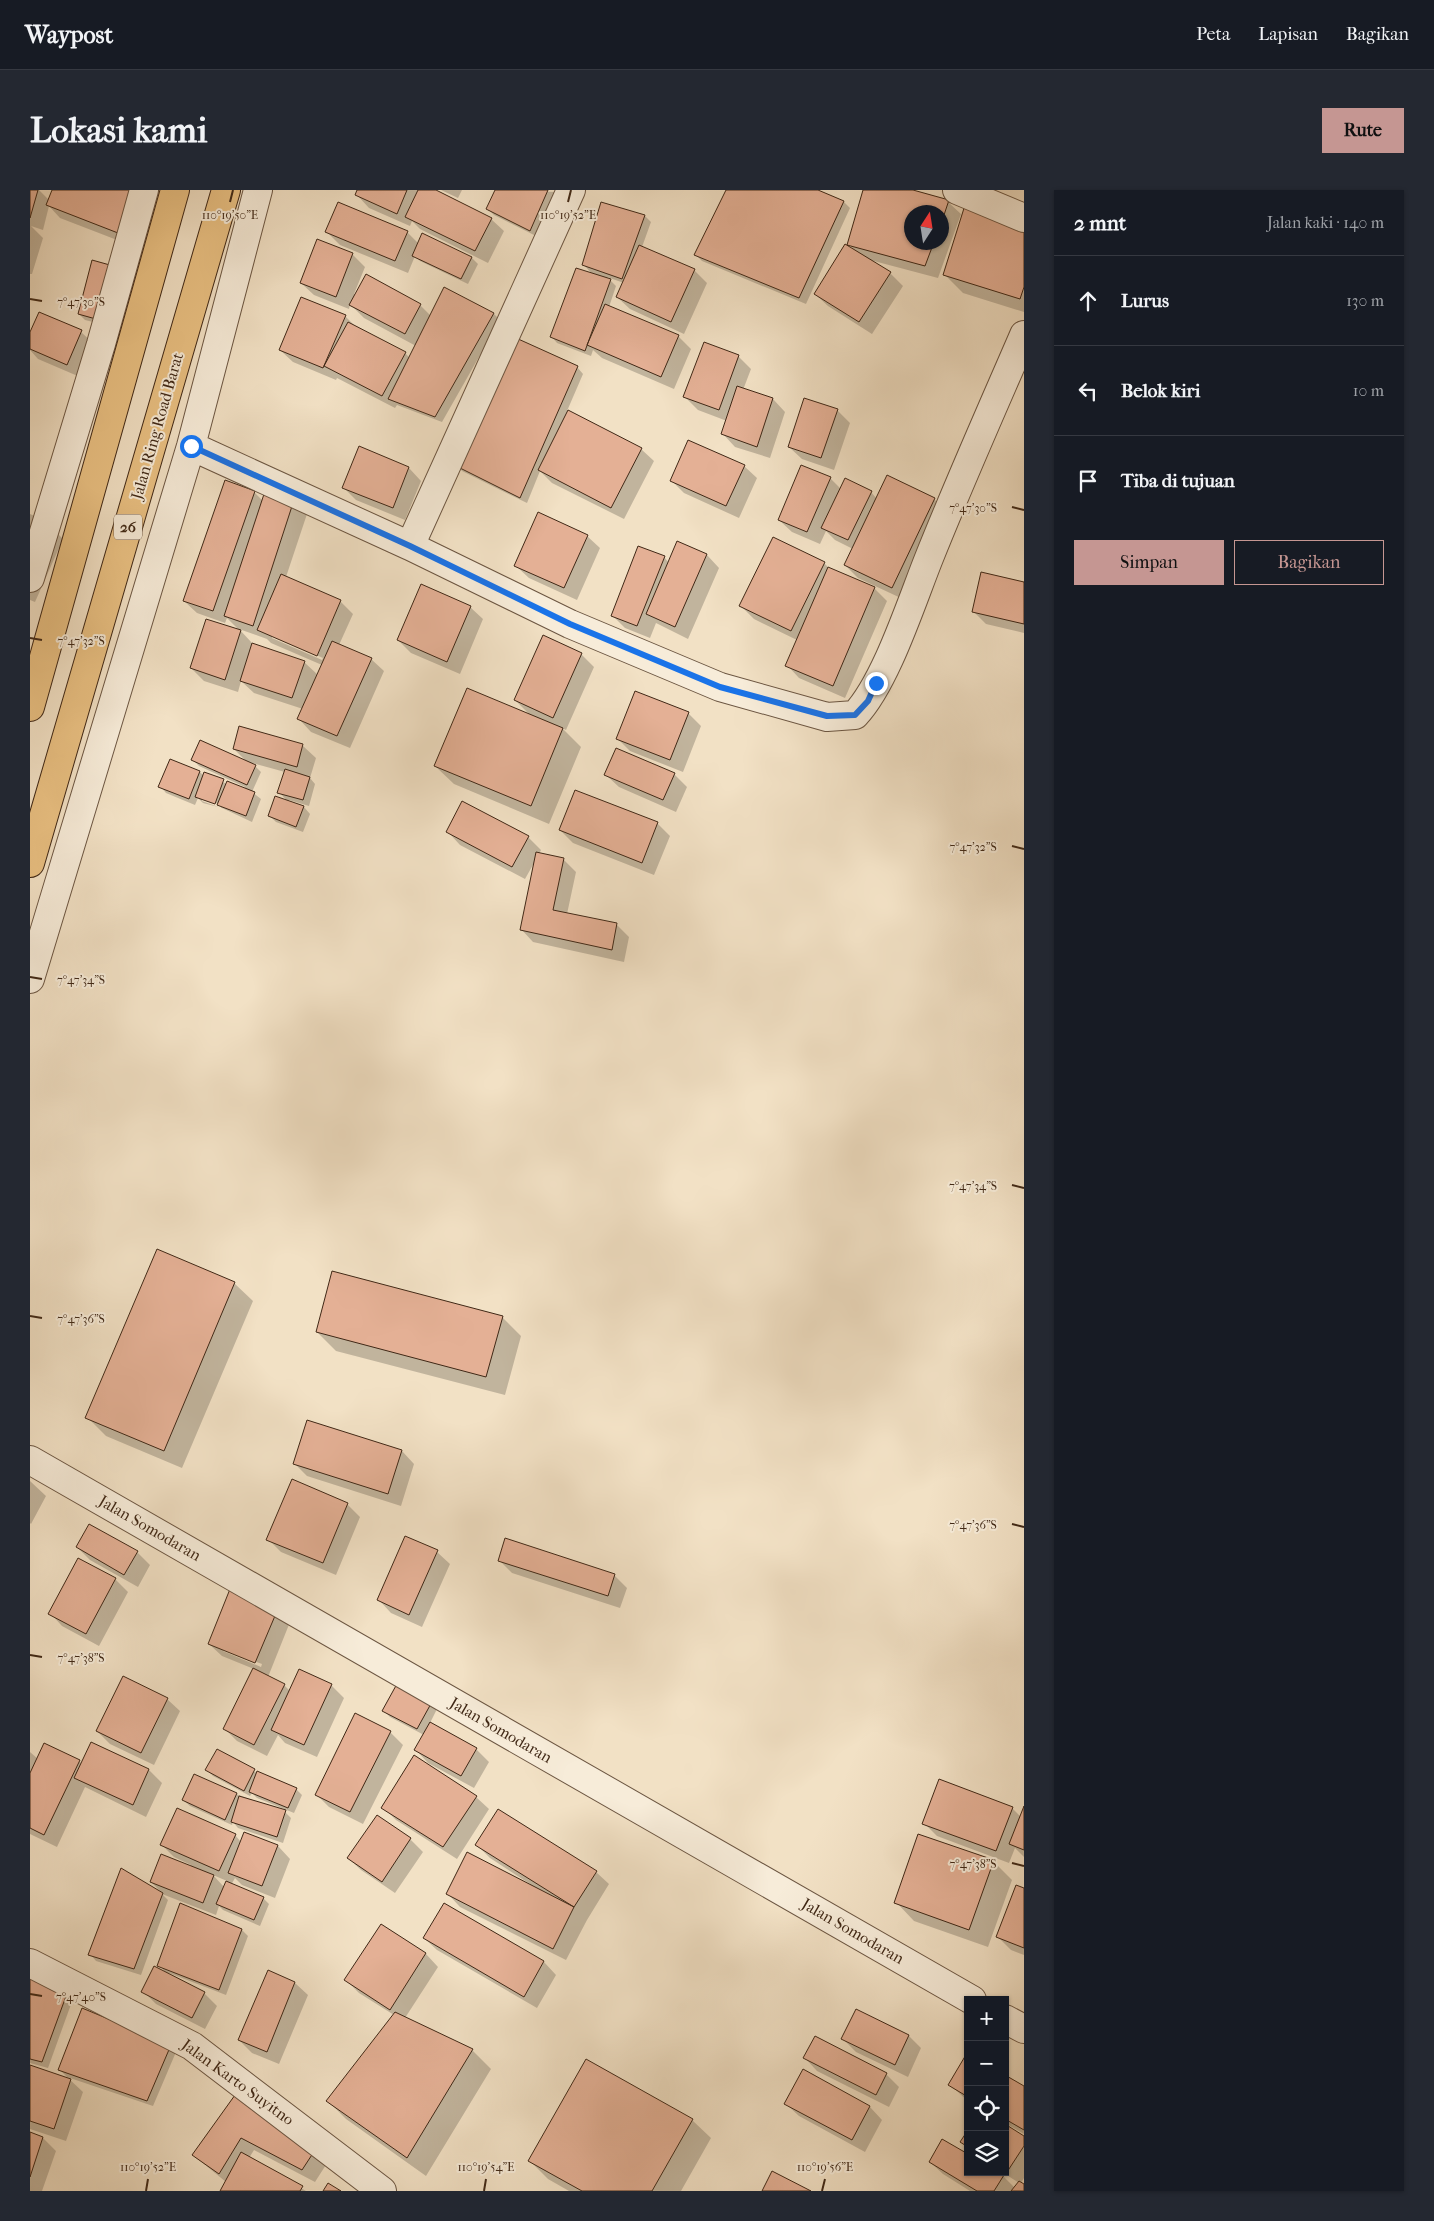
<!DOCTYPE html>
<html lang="id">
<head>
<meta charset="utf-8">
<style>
	:root { --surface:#171b24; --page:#242831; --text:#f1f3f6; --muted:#9ea1a6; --line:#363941; --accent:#c59692 }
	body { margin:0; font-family:"IM FELL French Canon",serif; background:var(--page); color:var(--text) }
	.controls { position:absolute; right:15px; bottom:15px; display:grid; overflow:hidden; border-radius:0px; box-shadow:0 1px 4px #0004 }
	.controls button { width:45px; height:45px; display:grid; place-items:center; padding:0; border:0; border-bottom:1px solid var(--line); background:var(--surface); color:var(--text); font:25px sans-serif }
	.compass { position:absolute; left:874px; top:15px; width:45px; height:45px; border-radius:50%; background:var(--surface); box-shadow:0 1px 4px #0004; rotate:12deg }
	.stop { position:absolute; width:15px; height:15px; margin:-11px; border:4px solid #1a73e8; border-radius:50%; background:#fff }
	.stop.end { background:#1a73e8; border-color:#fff; box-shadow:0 1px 5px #0008 }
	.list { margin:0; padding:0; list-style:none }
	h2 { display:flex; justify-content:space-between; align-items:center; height:65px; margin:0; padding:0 20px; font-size:21px }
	h2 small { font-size:16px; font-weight:400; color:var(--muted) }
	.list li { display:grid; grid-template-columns:32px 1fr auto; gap:15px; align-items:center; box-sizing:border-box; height:90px; padding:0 20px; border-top:1px solid var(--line) }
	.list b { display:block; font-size:19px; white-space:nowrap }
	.list em { font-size:16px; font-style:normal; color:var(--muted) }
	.actions { display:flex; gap:10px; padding:15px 20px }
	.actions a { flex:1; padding:11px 0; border:1px solid var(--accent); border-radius:0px; text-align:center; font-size:18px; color:var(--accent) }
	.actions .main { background:var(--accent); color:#111 }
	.icon { flex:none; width:28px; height:28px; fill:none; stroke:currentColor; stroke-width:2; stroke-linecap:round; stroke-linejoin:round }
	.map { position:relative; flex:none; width:994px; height:2001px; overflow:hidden; border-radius:0px }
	header { display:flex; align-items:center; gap:30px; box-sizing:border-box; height:70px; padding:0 25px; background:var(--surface); border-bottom:1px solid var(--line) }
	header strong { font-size:24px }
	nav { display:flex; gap:28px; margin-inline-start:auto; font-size:18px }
	.intro { display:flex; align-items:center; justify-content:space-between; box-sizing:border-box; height:120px; padding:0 30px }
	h1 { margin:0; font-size:35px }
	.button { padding:12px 22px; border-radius:0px; background:var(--accent); color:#111; font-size:18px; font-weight:700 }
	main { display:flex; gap:30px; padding:0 30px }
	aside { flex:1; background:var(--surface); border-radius:0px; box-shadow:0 1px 4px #0004 }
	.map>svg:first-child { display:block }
	.shadow { fill:#0003; fill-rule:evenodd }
	.building { fill:#e4b095; stroke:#402816 }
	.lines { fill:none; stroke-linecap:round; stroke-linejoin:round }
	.minor-casing { stroke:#6c5642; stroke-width:30 }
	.highway-casing { stroke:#402816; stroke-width:30 }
	.minor { stroke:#f7ecd9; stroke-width:28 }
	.highway { stroke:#e9c082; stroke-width:28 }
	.route { stroke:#1a73e8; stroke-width:6 }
	.ticks { fill:none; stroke:#402816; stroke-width:2 }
	.labels { text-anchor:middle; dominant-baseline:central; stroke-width:4; stroke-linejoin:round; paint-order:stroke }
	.shield { fill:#f7ecd9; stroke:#776350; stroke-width:1 }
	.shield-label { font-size:15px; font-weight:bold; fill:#402816 }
	.street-label { font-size:16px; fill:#402816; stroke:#f7ecd9 }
	.ticks-label { font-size:12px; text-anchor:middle; fill:#402816; stroke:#f7ecd9; stroke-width:4; stroke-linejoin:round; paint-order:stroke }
</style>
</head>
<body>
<header>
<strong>Waypost</strong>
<nav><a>Peta</a><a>Lapisan</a><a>Bagikan</a></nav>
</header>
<div class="intro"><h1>Lokasi kami</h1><a class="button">Rute</a></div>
<main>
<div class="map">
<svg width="994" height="2001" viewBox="0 0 994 2001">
	<rect width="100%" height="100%" fill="#f2e1c5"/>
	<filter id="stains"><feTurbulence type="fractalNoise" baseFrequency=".004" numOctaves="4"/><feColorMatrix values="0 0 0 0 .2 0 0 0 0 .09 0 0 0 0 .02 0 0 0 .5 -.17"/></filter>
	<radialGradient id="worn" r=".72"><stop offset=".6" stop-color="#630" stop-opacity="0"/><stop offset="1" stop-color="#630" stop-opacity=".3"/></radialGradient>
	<path class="shadow" d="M0,0h9l10,10 4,-10h99l-22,55 -70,-27 -11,-12 -6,24 -12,-4 12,12 -11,36h-2z
		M329,0h74l58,29 13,12 -16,32 -68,-34 -8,-8 -2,5 -41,-18 -12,-13z
		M411,0h21l-4,8z
		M467,0l59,2 -20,44 -42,-21 -6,-6z
		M698,0h87l29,12 6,6 -44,96 -104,-43 -6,-6z
		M834,0h45l39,12 13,12 -23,64 -68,-18 20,13 13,13 -31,48 -44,-28 -13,-12 38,-45 -4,-5zM882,22h30v30h-30z
		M572,13l43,13 6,6 -9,25 52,23 13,13 -23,51 -54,-25 -13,-12 7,-14 -17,-6 9,9 -7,21 69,29 13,13 -17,40 -72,-31 -9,-8 -2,6 -34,-13 -6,-7 42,-61 -9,-10z
		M994,35v87l-61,-19 -18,-18z
		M297,42h80l12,12 53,14 6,6 -10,20 -48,-23 -5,-5 -7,17 -68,-28z
		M322,64l13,13 -11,27 2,1 64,10 11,11 13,-27 50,25 6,6 -58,102 -45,-17 -2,3 -58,-30 -1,2 -43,-18 -13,-12 65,-34 12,12 48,25 5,5 6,-12 -52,-28 -14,-14 -1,5 -35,-14 -13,-12z
		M63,72l16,64 -24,-6 -6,-6z
		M51,142l13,12 -14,33 -42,-18 -8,-9v-14z
		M708,166l13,13 -8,21 30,9 12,13 -15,46 -35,-11 -12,-13 4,-13 -29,-11 -13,-13z
		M547,177l6,7 -16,37 74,38 13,12 -30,58 -72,-36 -12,-12 -13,32 -65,-32 -6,-7z
		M807,220l13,13 -16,47 -32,-11 -13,-12z
		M714,276l13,12 -18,40 -55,-25 -13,-13z
		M379,278l12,13 -16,39 -49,-20 -12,-12z
		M800,288l11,11 30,3 6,7h57l13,13 -42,88 -47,-22 -13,-13 8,-16 -18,-9 -9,-9 -6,13 -28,-12 -13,-12z
		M224,302l9,9h31l13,13 -21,63 54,24 13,13 -14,31 32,14 13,12 -34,77 -39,-16 -12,-13 4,-10 -49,-16 -13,-12 -3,11 -34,-11 -13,-13 49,-37 -13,-13 -2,5 -28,-10 -13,-12zM209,439l28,10 4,4 51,22 -4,10 -14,-13 -51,-18zM242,445l51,23 -1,2 -50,-22z
		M0,324l14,6 19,19 -28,63 -5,-2z
		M557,346l13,12 -23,52 -48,-22 -13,-12z
		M677,365l12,13 -31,71 -32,-16 -6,15 -25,-10 -13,-13 52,-58 5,6z
		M794,373l6,6 44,19 13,13 -42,97 -46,-20 -12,-13 10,-25 -43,-21 -13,-13z
		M994,393v50l-38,-9 -13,-13z
		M440,417l13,12 -23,55 -49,-21 -13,-13z
		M551,464l13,13 -28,63 -4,-2 19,19 -32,77 -95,-40 -19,-18 96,-50 -16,-16z
		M658,523l13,13 -18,46 -53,-21 -13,-13z
		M210,538l63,18 13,12 -6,20 5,6 -6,22 -20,-6 -1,2 -9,-10 6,-20 -33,-9 9,9 -9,20 9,7 -9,23 -30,-14 -19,-5 -5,-5 -3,7 -29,-12 -6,-7 11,-26 29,12 4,4 1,-2 22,10 17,5 1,-2 -46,-21 -6,-6 55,3 -14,-14zM172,608l20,7 -1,3 -19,-7z
		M644,584l13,13 -11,25 -57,-25 -13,-12z
		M246,607l28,10 6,7 -7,18 -27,-10 -6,-6z
		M627,633l13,13 -16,39 -81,-32 -13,-13z
		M418,642l80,5 13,13 -2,4 24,5 13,13 -9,42 50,11 12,12 -5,25 -91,-20 -12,-13 13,-66 -9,16 -65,-34z
		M204,1093l19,18 -71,167 -76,-32 -19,-19z
		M472,1127l19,19 -16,59 -169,-44 -19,-19z
		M278,1231l94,30 12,13 -13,42 -94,-30 -13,-13z
		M0,1291l16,15 -15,28 -1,-1z
		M317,1314l13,13 -24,58 -55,-23 -13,-13z
		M60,1336l47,26 13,13 -12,22 -48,-27 -13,-13z
		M407,1362l13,12 -28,63 -31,-14 -12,-13z
		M469,1370l115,15 13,13 -7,20 -108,-35z
		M85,1389l13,13 -29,54 -37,-20 -12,-13z
		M203,1396l59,31 -24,60 16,8 6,6 41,-6 13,13 -27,59 -32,-14 -7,-8 -11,21 -30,-15 -13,-13 30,-59 -32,-13 -13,-12zM193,1459l39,15 -1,3 -38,-16z
		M368,1493l40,24 -8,16 46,26 13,13 -15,26 -46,-25 -12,-13 8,-15 -34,-18 -6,-6z
		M137,1509l13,12 -26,54 -44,-21 -13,-13z
		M360,1542l13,13 -40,79 -34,-17 -13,-13z
		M61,1554l58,26 13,13 -16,34 -61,-30 -28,60 -27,-13v-82l8,7 41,2 3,3z
		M188,1561l39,22 39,16 6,6 -8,18 -37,-15 -5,-5 -2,3 -37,-20 -6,-6z
		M206,1604l49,18 6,6 -8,25 -45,-15 -5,-6 -1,3 -42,-19 -7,-6z
		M446,1607l13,12 -32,50 -61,-39 -13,-13z
		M982,1618l9,9 3,-7v47l-9,-9 -6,15 -72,-27 -13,-13z
		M347,1626l33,23 13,13 -28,41 -34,-23 -13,-12z
		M205,1645l6,7 37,4 12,13 -15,39 -33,-13 -7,-7 -4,7 32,13 6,6 -9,22 -37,-16 -4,-4 -3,9 -54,-21 6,6 -27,75 -45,-14 -6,-7 72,-61 -11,-11 39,-15 1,-2 -17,-8 -12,-12zM183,1685l14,6 -3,6z
		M447,1655l119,27 13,12 -22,36 -21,40 -106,-53 -12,-13 81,-9 1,-1 -40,-26z
		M963,1671l19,19 -24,67 -74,-26 -18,-19z
		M994,1699v66l-13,-5 -13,-13z
		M414,1714l100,58 12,13 -19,33 -100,-58 -13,-12z
		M351,1736l45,28 12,13 -33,51 67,32 19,19 -65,107 -80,-57 -18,-18 66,-86 -35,-22 -13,-13z
		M212,1740l6,6 -22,59 -57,-22 -1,2 36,18 13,13 -12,23 -49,-25 -13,-13 24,-17 -8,-9z
		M238,1781l27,12 13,12 -29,69 -27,-11 -13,-13z
		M0,1785l44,21 -26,72 -18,-5z
		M53,1820l93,42 -23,54 -86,-29 16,15 -17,49 -36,-12v-63l39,13 -9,-9z
		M879,1846l12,12 -13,29 -52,-25 -13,-13z
		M938,1865v46l-18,-16z
		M775,1868l81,16 13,13 -10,20 -72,-36z
		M774,1881l66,36 12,13 -17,32 -66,-36 -13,-12z
		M975,1887l19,11v46l-19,-11z
		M205,1907l96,60 -16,25 -61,-32 -5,8 57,33h-85l5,-9 -33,-27z
		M662,1930l19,18 -30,53h-112l-21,-12 -18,-18z
		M975,1936l19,12v40l-3,5 3,3v5h-54l-27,-17 -13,-12 38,10 35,4 12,12 4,-5 -17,-11h3z
		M0,1944l13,4 13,13 -14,40h-12z"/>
	<path class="building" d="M0,0h8l-8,28z
		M22,0h82l-16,43 -72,-28z
		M327,0h50l-10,24 -42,-19z
		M388,0h18l56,28 -17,33 -70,-34z
		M465,0h53l-18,41 -44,-22z
		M696,0h92l26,11 -45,97 -105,-43z
		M833,0h50l36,10 -7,21v-9h-30v30h22l-9,24 -78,-21z
		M308,12l70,29 -13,30 -70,-29z
		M571,12l44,13 -23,64 -40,-14z
		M935,15l59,19v63l-4,12 -77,-24z
		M392,43l50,24 -11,22 -49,-23z
		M287,49l36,14 -17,44 -36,-14z
		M815,54l46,28 -32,50 -45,-28z
		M609,55l56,24 -24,53 -55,-25z
		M62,70l25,7 -14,54 -25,-7z
		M546,78l35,11 -26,72 -35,-14z
		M336,84l55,30 -16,30 -56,-29z
		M414,97l50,26 -59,104 -47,-18z
		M271,107l45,18 -23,53 -44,-18z
		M575,114l74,31 -18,42 -74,-32z
		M9,122l43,18 -15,35 -37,-16v-17z
		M318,132l58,30 -24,44 -58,-30z
		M486,148l62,28 -58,132 -66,-33z
		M674,152l35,13 -20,55 -36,-13z
		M707,196l36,12 -16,49 -36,-13z
		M774,208l34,11 -17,49 -33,-11z
		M538,220l74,38 -31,60 -73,-38z
		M658,250l57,25 -19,41 -56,-25z
		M329,256l50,21 -16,41 -51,-20z
		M771,275l30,12 -24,55 -29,-12z
		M857,285l48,23 -43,90 -48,-23z
		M815,288l27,13 -24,49 -27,-12z
		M195,290l30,11 -42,120 -30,-10z
		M235,301l29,9 -41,126 -29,-10z
		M508,322l50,23 -24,53 -50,-22z
		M743,347l52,25 -34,69 -52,-25z
		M647,351l30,13 -32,73 -29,-13z
		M608,356l27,10 -28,70 -26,-10z
		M798,377l47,20 -42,99 -48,-20z
		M951,382l43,10v42l-52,-12z
		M251,384l60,26 -24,56 -60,-26z
		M391,394l50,22 -24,56 -50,-22z
		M176,429l35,11 -16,50 -35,-12z
		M513,445l39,18 -29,65 -39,-18z
		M302,451l40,17 -35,78 -40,-17z
		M222,453l53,18 -13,37 -52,-17z
		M437,498l96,40 -32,78 -97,-40z
		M605,501l54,21 -19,48 -54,-21z
		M209,536l64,18 -6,23 -64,-18z
		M170,550l56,25 -9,20 -56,-25z
		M586,558l59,25 -12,27 -59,-25z
		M140,569l30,12 -11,28 -31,-12z
		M255,579l25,8 -7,23 -26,-7z
		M174,582l20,7 -9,25 -20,-7z
		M197,591l28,11 -9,24 -29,-11z
		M545,600l83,32 -16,41 -83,-33z
		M245,606l29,10 -8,21 -28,-11z
		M432,611l67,35 -17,31 -66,-35z
		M506,662l28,6 -11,52 64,13 -5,27 -92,-20z
		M127,1059l78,33 -71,169 -79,-33z
		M302,1081l171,45 -17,61 -170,-45z
		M277,1230l95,30 -14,44 -95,-30z
		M262,1289l56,24 -25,60 -57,-23z
		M59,1334l49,27 -14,24 -48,-28z
		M375,1346l33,14 -29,65 -32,-15z
		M475,1348l110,36 -7,22 -110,-35z
		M48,1368l38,20 -30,56 -38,-20z
		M202,1394l48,20 -25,59 -47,-19z
		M223,1478l32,16 -31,61 -31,-16z
		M269,1479l33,15 -28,61 -33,-15z
		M93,1486l45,22 -27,55 -45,-22z
		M368,1492l35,18 -16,29 -35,-18z
		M325,1523l36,18 -41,81 -35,-17z
		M400,1532l47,26 -16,28 -47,-26z
		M61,1552l58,27 -16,36 -59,-27z
		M14,1553l36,17 -36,75 -14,-7v-55z
		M187,1559l38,20 -11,22 -39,-21z
		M384,1565l63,41 -34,51 -62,-39z
		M227,1581l40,17 -9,20 -39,-16z
		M164,1584l43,19 -12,27 -43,-20z
		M909,1589l74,28 -17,44 -74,-27z
		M209,1606l47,14 -9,27 -46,-15z
		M994,1616v44l-15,-6z
		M147,1618l59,26 -17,37 -59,-26z
		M468,1619l99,62 -23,36 -99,-62z
		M347,1625l34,23 -29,44 -35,-24z
		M214,1642l34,13 -16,41 -34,-13z
		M888,1644l76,26 -25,70 -75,-27z
		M437,1662l107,55 -21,42 -107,-55z
		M131,1664l53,21 -11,28 -53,-21z
		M91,1678l42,25 -29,76 -46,-14z
		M196,1691l38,16 -10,23 -38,-16z
		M986,1695l8,3v60l-28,-11z
		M150,1713l62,26 -23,61 -62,-24z
		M414,1713l100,58 -20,36 -101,-59z
		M351,1734l45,29 -36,57 -46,-30z
		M124,1776l51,26 -13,26 -51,-26z
		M238,1780l27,12 -28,70 -29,-12z
		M0,1784l39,14 -27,74 -12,-3z
		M52,1818l89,37 -24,56 -89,-31z
		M826,1819l53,26 -14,30 -54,-26z
		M365,1822l78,37 -66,109 -81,-57z
		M785,1846l72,37 -11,22 -73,-37z
		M937,1863h1v44l-20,-12z
		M556,1869l107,60 -41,72h-70l-54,-30z
		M0,1875l41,14 -17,50 -24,-8z
		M773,1879l67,37 -18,34 -68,-36z
		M975,1885l19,11v44l-19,-11z
		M205,1905l84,49 -17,26 -61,-32 -22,36 -27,-19z
		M975,1934l19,12v10l-17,26 -2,-1z
		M938,1940v17l-8,-5z
		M0,1942l13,5 -13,40z
		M912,1949l26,15v18h30l6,3 -10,16h-17l-48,-29z
		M211,1962l62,34 -3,5h-80z
		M742,1981l39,20h-49z
		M989,1991l5,3v7h-13z
		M298,1993l13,8h-18z"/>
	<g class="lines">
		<g class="minor-casing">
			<path id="minor" d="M927,0l67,28
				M161,256l219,100 160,78 150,63 107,30 28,-2c31,-33 56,-112 74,-157 30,-75 63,-149 95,-223
				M380,356l161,-356
				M0,388l71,-234 43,-154
				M0,789l161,-533 67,-256
				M0,1270l942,540
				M0,1773l162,83 190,145
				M975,1829l19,10"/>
		</g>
		<g class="highway-casing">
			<path id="highway" d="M0,517l145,-517
				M0,673l196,-673"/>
		</g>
		<use href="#minor" class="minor"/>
		<use href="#highway" class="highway"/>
	</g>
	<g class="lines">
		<path class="route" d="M161,256l219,100 160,78 150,63 107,29 28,-1 13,-14 8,-18"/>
	</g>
	<path class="ticks" d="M200,12l3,-12M538,12l3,-12M0,109l12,2M982,317l12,3M0,448l12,2M982,656l12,3M0,787l12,2M982,995l12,3M0,1126l12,2M982,1334l12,3M0,1465l12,2M982,1673l12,3M0,1804l12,2M116,2001l2,-12M454,2001l2,-12M792,2001l3,-12"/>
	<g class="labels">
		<rect class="shield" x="84" y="324.5" width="28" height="25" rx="4"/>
		<g class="shield-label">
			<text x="98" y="337">26</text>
		</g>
		<g class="street-label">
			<text transform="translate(127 236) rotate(-74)">Jalan Ring Road Barat</text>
			<text transform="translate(120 1338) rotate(30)">Jalan Somodaran</text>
			<text transform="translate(471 1540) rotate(30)">Jalan Somodaran</text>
			<text transform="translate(823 1741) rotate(30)">Jalan Somodaran</text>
			<text transform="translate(208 1892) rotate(36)">Jalan Karto Suyitno</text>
		</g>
	</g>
	<g class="ticks-label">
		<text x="200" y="29">110°19'50"E</text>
		<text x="538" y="29">110°19'52"E</text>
		<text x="51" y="116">7°47'30"S</text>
		<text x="943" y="322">7°47'30"S</text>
		<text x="51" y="455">7°47'32"S</text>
		<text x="943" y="661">7°47'32"S</text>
		<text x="51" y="794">7°47'34"S</text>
		<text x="943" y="1000">7°47'34"S</text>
		<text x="51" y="1133">7°47'36"S</text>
		<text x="943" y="1339">7°47'36"S</text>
		<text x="51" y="1472">7°47'38"S</text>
		<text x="943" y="1678">7°47'38"S</text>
		<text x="51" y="1811">7°47'40"S</text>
		<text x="118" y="1981">110°19'52"E</text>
		<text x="456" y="1981">110°19'54"E</text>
		<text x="795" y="1981">110°19'56"E</text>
	</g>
	<rect width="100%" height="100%" filter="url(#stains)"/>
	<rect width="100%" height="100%" fill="url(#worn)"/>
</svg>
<div class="controls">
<button>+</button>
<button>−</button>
<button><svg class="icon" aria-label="locate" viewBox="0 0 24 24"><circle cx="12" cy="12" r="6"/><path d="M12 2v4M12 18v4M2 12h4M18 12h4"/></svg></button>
<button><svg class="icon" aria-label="layers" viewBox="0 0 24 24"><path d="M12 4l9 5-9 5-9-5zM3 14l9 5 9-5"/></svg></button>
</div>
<svg class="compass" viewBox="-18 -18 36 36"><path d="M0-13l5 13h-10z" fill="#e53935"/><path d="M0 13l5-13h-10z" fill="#9ea1a6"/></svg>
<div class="stop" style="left:161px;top:256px"></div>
<div class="stop end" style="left:846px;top:493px"></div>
</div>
<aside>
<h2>2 mnt<small>Jalan kaki · 140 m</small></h2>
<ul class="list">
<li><svg class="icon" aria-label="ahead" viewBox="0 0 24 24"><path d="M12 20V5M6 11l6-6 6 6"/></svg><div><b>Lurus</b></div><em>130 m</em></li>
<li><svg class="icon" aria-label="left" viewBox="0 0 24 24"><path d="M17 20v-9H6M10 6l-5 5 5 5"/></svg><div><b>Belok kiri</b></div><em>10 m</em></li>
<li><svg class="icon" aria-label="arrive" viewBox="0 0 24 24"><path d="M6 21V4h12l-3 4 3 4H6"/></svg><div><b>Tiba di tujuan</b></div></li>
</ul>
<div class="actions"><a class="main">Simpan</a><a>Bagikan</a></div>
</aside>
</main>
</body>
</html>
